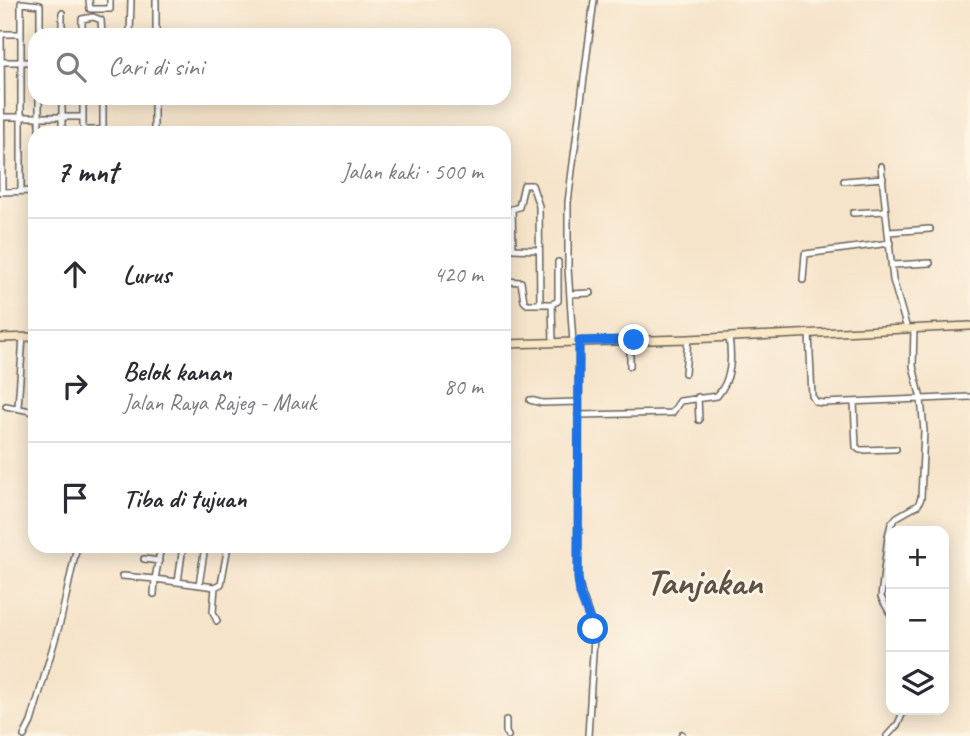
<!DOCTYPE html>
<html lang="id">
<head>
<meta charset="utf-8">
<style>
	:root { --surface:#fff; --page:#f2f2f3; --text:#2b2b33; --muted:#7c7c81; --line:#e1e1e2 }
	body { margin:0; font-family:Caveat,sans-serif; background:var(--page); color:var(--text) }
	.controls { position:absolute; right:21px; bottom:21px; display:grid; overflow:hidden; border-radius:14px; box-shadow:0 4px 18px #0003 }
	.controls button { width:63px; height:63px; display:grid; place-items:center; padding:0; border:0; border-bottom:2px solid var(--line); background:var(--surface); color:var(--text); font:35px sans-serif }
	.stop { position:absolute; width:21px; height:21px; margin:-16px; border:5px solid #1a73e8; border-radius:50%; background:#fff }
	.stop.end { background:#1a73e8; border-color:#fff; box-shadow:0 2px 7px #0008 }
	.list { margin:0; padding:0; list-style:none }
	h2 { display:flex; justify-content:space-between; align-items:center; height:91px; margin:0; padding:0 28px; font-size:30px }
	h2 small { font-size:23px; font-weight:400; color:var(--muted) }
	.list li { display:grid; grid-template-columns:46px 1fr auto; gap:21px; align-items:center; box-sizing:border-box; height:112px; padding:0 28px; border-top:2px solid var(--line) }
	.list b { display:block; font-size:26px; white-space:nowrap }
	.list p { margin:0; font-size:23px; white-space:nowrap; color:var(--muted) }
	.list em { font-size:23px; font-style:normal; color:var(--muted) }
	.icon { flex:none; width:38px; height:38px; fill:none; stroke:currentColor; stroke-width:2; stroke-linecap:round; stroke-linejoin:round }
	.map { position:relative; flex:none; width:970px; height:736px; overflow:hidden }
	.search { position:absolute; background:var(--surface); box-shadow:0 4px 18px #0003; left:28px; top:28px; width:483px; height:77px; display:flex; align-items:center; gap:18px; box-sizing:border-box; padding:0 24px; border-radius:21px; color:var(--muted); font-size:26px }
	.panel { position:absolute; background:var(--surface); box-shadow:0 4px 18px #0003; left:28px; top:126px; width:483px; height:427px; border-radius:21px }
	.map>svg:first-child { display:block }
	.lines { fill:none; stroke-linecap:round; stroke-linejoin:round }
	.street-casing { stroke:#686259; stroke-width:8 }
	.secondary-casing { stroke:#686259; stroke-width:10 }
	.street { stroke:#fff; stroke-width:5 }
	.secondary { stroke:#fae7c3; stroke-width:7 }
	.route { stroke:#1a73e8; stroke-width:9 }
	.labels { text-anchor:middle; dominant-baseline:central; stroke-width:5; stroke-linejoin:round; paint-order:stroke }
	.quarter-label { font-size:37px; font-weight:bold; fill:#605045; stroke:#fcf5e5 }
</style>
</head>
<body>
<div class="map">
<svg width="970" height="736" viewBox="0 0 970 736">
	<rect width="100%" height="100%" fill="#fcf5e5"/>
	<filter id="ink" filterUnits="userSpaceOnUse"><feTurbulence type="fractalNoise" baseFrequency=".0143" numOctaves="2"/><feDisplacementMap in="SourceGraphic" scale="14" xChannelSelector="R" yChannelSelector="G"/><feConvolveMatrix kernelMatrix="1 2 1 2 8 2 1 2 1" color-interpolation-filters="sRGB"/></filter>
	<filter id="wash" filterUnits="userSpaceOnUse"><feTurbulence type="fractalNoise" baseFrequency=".00686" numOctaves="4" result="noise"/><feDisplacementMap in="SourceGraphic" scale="28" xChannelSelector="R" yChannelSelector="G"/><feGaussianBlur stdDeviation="1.57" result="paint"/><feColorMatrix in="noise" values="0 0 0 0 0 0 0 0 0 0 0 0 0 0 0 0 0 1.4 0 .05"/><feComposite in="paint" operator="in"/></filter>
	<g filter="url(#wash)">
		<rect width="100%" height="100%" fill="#f6e4ca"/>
	</g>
	<g filter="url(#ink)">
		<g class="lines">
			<g class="street-casing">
				<path id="street" d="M89,0l1,9h20v-9
					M0,34h21
					M1,34l1,158
					M62,35v-22
					M82,35v-16l11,-2 8,3 1,15
					M130,35l1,-35
					M156,35v-35
					M0,62h35
					M39,98v35
					M0,117h83
					M83,130h20
					M62,133v-35
					M83,133v-35
					M103,133v-35
					M154,133v-35
					M881,166l12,114 14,49
					M844,181l39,-3
					M21,191v-188l19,2v30
					M0,192l35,-1
					M853,213l33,-2
					M889,232l41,-3
					M538,250l-25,-1 -1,-40 7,-2 5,-22h8l7,21 1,98
					M892,265l38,-2
					M803,280l2,-26 85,-11
					M504,281l17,1 3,19 3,3h25l1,38
					M570,294l21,-1
					M552,304l6,-3v-39
					M809,333l3,63 4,6 7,1 98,-4 -8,-33 1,-37
					M630,340v26
					M579,341l-1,237c3,21 14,38 16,59l-6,99
					M573,343l-5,-75v-66l26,-202
					M685,373l3,-34
					M698,397l1,23
					M530,400l12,3 36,-1
					M854,402l2,45 4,3 36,-1
					M6,406l29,6
					M18,407l5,-70
					M578,415l94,-2 8,-12 37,-5c15,-17 15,-38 12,-59
					M161,546l-6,33 60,8 6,-3 7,-38
					M144,559l15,2
					M122,576l33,3 -1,15
					M178,582l5,-36
					M199,585l6,-39
					M215,587l-2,25 4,9
					M891,615l-10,-18 7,-61 3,-12 6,-7 21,-12 3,-7 3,-67 -3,-32 49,-2
					M506,720v12l2,4
					M24,736l7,-14 30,-103 16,-73
					M681,736l1,-2
					M887,736l11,-12 6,-14"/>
			</g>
			<g class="secondary-casing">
				<path id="secondary" d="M0,338l35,-1
					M504,344l184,-5 282,-13"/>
			</g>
			<use href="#street" class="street"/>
			<use href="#secondary" class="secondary"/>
		</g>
	</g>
	<g class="lines" filter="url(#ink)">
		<path class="route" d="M593,629l-13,-35 -2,-16 1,-237 55,-1"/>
	</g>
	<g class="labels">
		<g class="quarter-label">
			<text x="704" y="581">Tanjakan</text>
		</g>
	</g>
</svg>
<div class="controls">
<button>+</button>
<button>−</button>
<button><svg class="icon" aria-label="layers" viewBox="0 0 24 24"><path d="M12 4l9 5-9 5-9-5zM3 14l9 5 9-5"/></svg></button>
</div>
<div class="stop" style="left:593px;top:629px"></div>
<div class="stop end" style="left:634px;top:340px"></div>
<div class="search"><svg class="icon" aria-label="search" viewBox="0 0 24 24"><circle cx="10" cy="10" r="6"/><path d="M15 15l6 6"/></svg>Cari di sini</div>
<section class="panel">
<h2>7 mnt<small>Jalan kaki · 500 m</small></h2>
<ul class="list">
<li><svg class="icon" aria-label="ahead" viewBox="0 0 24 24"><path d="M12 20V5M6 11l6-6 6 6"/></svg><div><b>Lurus</b></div><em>420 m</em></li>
<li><svg class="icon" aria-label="right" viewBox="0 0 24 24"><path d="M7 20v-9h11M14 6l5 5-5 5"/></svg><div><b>Belok kanan</b><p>Jalan Raya Rajeg - Mauk</p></div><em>80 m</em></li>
<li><svg class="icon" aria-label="arrive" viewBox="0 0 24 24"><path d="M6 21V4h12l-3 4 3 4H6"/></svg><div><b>Tiba di tujuan</b></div></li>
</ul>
</section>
</div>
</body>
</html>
